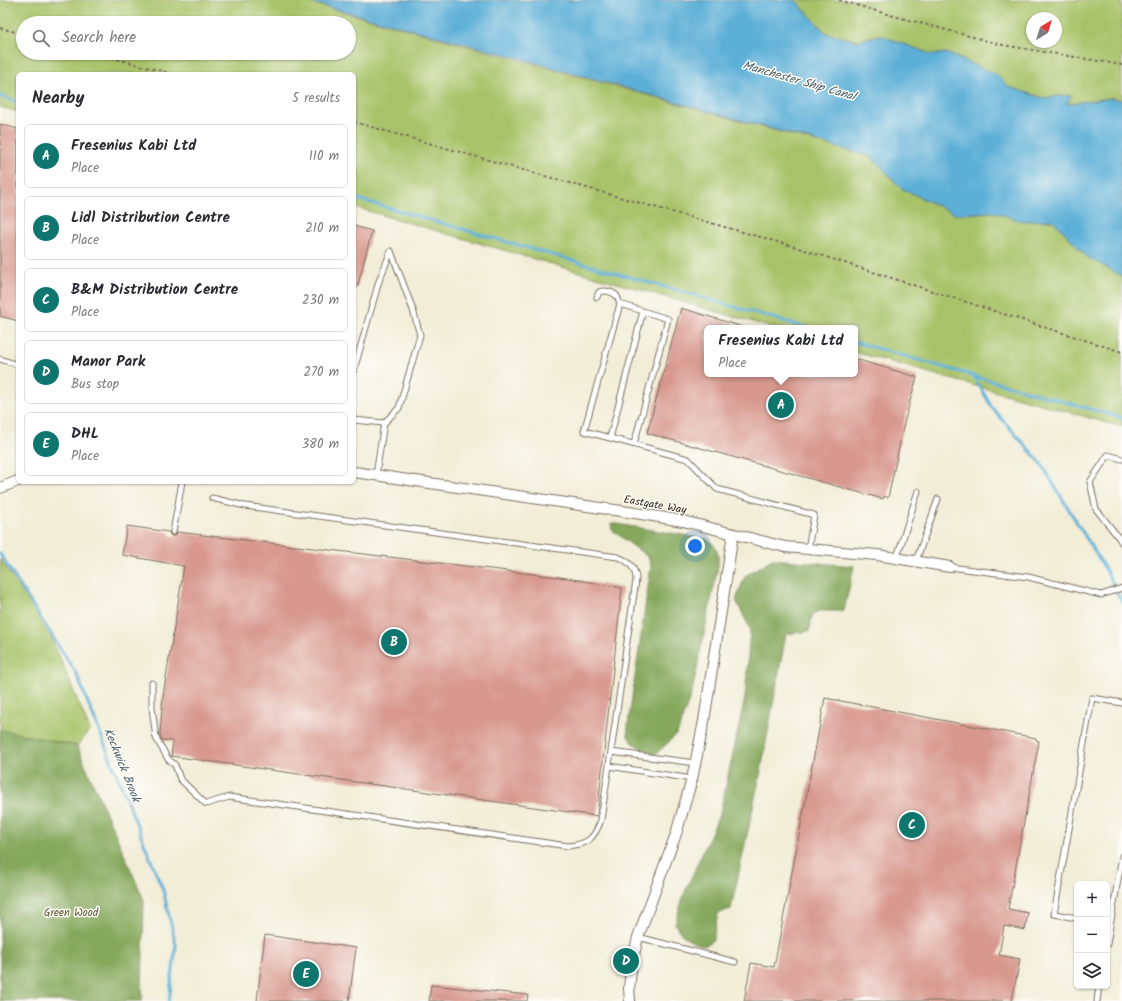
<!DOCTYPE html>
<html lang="en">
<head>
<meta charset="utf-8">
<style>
	:root { --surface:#fff; --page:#f7f7f7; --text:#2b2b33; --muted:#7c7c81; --line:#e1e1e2; --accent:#0f766e }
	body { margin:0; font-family:Kalam,sans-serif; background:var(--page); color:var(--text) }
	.controls { position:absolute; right:12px; bottom:12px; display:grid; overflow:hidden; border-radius:6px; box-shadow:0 1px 3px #0004 }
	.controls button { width:36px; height:36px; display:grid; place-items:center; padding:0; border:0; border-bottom:1px solid var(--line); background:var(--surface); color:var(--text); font:20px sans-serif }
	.compass { position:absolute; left:1026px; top:12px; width:36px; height:36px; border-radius:50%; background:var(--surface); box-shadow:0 1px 3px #0004; rotate:38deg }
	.you { position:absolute; left:695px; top:546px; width:14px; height:14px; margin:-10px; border:3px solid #fff; border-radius:50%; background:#1a73e8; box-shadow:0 0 0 6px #1a73e833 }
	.badge { display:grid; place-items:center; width:26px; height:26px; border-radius:50%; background:var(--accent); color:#fff; font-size:13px; font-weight:700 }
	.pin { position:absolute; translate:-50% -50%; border:2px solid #fff; box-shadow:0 1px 4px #0006 }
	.popup { position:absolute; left:704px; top:325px; width:154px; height:52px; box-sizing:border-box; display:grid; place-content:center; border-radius:6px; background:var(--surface); filter:drop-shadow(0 1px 3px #0005); font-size:13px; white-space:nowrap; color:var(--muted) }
	.popup b { font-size:15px; color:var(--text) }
	.popup::after { content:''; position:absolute; left:50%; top:100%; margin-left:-8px; border:8px solid transparent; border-top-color:var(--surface) }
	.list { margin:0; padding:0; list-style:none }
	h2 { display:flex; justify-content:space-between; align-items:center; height:52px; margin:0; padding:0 16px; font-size:17px }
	h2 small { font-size:13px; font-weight:400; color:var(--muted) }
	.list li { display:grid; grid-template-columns:26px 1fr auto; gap:12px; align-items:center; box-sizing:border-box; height:64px; margin:0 8px 8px; padding:0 8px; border:1px solid var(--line); border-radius:6px }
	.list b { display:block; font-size:15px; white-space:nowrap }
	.list p { margin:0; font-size:13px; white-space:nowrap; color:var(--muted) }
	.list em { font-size:13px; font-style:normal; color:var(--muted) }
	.icon { flex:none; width:22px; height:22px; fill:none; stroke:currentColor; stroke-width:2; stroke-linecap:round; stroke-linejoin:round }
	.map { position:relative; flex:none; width:1122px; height:1001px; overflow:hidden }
	.search { position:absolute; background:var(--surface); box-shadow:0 1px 3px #0004; left:16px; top:16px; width:340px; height:44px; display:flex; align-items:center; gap:10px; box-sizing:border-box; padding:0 14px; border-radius:22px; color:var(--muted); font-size:15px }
	.panel { position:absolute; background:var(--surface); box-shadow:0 1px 3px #0004; left:16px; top:72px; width:340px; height:412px; border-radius:6px }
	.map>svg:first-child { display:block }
	.green { fill:#a7c268; stroke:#717643; fill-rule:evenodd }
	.forest { fill:#85a85c; stroke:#60693d }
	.water { fill:#5cafd7; stroke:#4c6c7a }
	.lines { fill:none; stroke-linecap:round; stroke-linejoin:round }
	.stream { stroke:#5cafd7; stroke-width:3 }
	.building { fill:#d8988e }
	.service-casing { stroke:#7b6e5f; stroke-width:7 }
	.minor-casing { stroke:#7b6e5f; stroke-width:12 }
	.path { stroke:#7b6e5f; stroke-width:2; stroke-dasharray:3 3; stroke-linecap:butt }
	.service { stroke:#fff; stroke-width:5 }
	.minor { stroke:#fff; stroke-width:10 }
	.labels { text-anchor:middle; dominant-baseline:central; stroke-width:3; stroke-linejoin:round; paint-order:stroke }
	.street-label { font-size:11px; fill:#3b2a1e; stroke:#fdfcf7 }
	.park-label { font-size:11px; fill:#5b5834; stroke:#fdfcf7 }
	.water-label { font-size:12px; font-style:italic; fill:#485f68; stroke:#fdfcf7 }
</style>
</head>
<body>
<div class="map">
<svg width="1122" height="1001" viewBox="0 0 1122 1001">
	<rect width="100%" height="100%" fill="#fdfcf7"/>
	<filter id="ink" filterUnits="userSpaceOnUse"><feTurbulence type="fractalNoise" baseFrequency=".025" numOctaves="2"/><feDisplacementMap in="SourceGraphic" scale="8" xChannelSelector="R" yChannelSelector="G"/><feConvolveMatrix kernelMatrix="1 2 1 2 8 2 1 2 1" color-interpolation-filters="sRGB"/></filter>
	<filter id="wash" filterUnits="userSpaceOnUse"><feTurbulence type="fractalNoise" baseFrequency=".012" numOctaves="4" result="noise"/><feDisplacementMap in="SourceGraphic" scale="16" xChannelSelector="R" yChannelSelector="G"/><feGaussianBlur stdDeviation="0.9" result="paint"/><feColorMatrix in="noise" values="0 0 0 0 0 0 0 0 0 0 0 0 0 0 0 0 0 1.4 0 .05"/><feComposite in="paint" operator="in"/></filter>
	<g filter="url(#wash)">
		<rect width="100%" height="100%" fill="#f2edd7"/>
		<path class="green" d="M0,0h301l571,157 29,31 54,26 40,-2 26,9 32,-1 34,37 35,19v151l-267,-75v-24h-82l-419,-121v-133h-336v38l-18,-5zM23,23h326v30h-326z
			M795,0h327v100l-11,-2 -45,6 4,-9 -27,3 -34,-11 -13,-13 -50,-21 -13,2 -53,-20 -23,6 -31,-8zM1032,18h24v24h-24z
			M0,559l49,73 41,98 -13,16 -77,-16z"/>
		<path class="forest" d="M611,523l95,16c12,6 13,16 12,28l-26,125 -15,42 -22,21c-8,-4 -24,-10 -27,-19 -1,-3 0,-8 0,-11l23,-159 -3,-9 -36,-27z
			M772,559l82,7 -10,45h-24l-7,3 -4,17 -23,3 -26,141 -29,134 -13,4 -5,27 -8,6c-15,-4 -23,-8 -30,-22l9,-30 36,-81 25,-115 5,-69 -14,-29 9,-24z
			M0,730l77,16 67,154 -2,101h-142z"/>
		<path class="water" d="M302,0h493l31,33 31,8 23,-6 53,20 13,-2 50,21 13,13 34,11 28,-3 -4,9 44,-6 11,2v176l-35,-19 -34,-37 -32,1 -26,-9 -40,2 -54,-26 -29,-31 -357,-100z"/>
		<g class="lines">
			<path class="stream" d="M0,96l18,6
				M354,198l454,130
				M855,342l267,76
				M974,376l18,32 48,54 67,110 15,30
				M0,554l76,119 87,217 13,55 -7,56"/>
		</g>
		<g id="blocks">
			<path class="building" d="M0,124l18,5v192l-18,-5z
				M354,226l18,5 -15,57h-3z
				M681,308l59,18v2h-33v46h148v-15l62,18 -12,42 -17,79 -4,-2 -1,3 -236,-66z
				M127,526l42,6 1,3 3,1 3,-1 1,-3 390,46 55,10 -25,228 -426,-60 2,-15 -11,-1 -2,-6 3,-38 21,-130 -62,-11z
				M825,698l211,40v2l3,1 -31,168 20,4 -3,17 -21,-4 -5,29 21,4 -8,42h-268l7,-38 23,4z
				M265,935l91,13 -7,53h-92z
				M431,985l97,10 -1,6h-98z"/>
		</g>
	</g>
	<g filter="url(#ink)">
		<use href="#blocks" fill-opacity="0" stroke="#7b6e5f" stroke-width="1"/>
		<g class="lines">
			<g class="service-casing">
				<path id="service" d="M597,297l2,-5c5,-2 12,-1 17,3 2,2 3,7 4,9
					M0,359l18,6
					M354,370l25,-89 12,-30 22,59 7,25 -21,73 -15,15
					M354,420l30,3 -8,52
					M610,438l33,-127
					M634,444l34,-125 -48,-15 -36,127 104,28 29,30 97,26 -6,34
					M1122,459l-14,-4 -18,27 6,27 23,29 3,5
					M173,532l9,-50
					M897,557l21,-66
					M916,561l22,-62
					M950,567l78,10 73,18 21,-7
					M152,683v25l4,30 12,21 7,6 5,14 26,25 23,-7 339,49c20,-2 26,-7 33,-26l35,-240c0,-12 -7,-19 -18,-23l-373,-51 -33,-8
					M611,752l84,11
					M609,766l83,13
					M1077,918l-23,-4 38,-216 30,5
					M638,937l97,25
					M1107,944l15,-88
					M1097,1001l2,-15"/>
			</g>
			<g class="minor-casing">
				<path id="minor" d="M354,472l281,41 48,8 102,26 92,8 73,12
					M0,488l18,-7
					M630,1001l-1,-13 3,-25 6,-26 38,-103 16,-55 12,-58 29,-187"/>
			</g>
			<path class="path" d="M839,0l51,15 113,30 119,20
				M0,28l23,6
				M94,53l79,21
				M354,122l438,124 330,106"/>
			<use href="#service" class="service"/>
			<use href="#minor" class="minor"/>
		</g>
	</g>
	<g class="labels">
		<g class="street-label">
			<text transform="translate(655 505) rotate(10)">Eastgate Way</text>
		</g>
		<g class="park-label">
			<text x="71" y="913">Green Wood</text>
		</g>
		<g class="water-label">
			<text transform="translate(799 81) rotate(16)">Manchester Ship Canal</text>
			<text transform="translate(122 765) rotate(68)">Keckwick Brook</text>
		</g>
	</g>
</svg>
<div class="controls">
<button>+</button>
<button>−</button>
<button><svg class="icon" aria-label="layers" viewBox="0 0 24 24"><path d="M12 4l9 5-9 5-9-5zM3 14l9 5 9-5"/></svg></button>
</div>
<svg class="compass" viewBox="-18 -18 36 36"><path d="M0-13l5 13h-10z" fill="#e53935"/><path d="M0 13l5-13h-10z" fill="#7c7c81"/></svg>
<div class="you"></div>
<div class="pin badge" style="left:781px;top:405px">A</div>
<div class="popup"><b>Fresenius Kabi Ltd</b>Place</div>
<div class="pin badge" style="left:394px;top:642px">B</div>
<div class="pin badge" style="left:912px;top:825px">C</div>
<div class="pin badge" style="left:626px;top:961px">D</div>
<div class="pin badge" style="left:306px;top:974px">E</div>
<div class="search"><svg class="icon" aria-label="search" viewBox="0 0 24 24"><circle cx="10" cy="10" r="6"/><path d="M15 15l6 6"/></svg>Search here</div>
<section class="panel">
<h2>Nearby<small>5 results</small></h2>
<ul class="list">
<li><span class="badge">A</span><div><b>Fresenius Kabi Ltd</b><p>Place</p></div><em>110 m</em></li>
<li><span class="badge">B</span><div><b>Lidl Distribution Centre</b><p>Place</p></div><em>210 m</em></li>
<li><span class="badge">C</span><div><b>B&amp;M Distribution Centre</b><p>Place</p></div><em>230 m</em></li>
<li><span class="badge">D</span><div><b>Manor Park</b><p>Bus stop</p></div><em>270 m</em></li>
<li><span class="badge">E</span><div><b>DHL</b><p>Place</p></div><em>380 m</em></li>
</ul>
</section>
</div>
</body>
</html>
